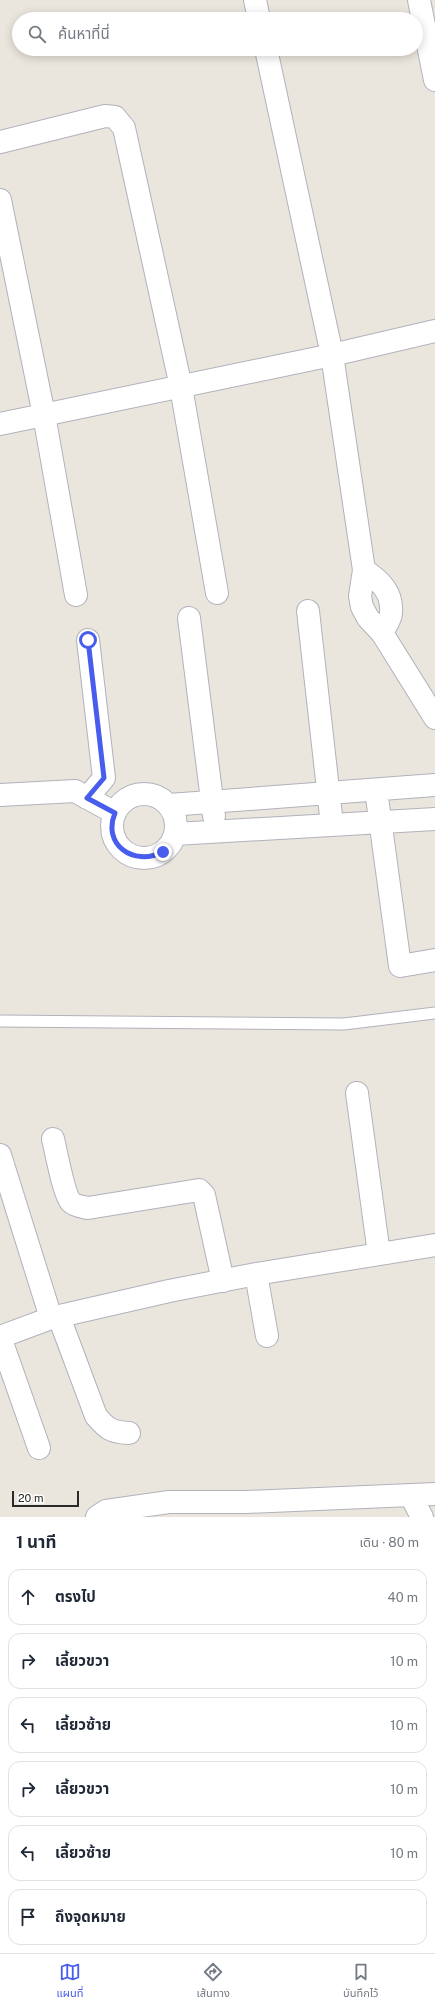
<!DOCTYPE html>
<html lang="th">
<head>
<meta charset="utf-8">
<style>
	:root { --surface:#fff; --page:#f2f2f3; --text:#1f2937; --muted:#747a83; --line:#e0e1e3; --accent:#485ded }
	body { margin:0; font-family:"Public Sans","Noto Sans Thai",sans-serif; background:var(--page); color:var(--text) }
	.scale { position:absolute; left:12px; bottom:10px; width:67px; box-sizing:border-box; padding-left:4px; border:2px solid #2a2a2a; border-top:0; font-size:11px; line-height:14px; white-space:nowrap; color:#2a2a2a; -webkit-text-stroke:3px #fff; paint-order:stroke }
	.stop { position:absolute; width:12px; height:12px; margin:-9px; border:3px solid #485ded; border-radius:50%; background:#fff }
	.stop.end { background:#485ded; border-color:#fff; box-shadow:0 1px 4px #0008 }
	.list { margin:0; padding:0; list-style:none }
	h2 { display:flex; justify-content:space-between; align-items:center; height:52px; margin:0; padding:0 16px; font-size:17px }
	h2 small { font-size:13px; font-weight:400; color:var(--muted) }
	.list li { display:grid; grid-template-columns:26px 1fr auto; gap:12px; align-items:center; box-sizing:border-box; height:56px; margin:0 8px 8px; padding:0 8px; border:1px solid var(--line); border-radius:12px }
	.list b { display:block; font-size:15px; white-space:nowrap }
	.list em { font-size:13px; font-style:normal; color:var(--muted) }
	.icon { flex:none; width:22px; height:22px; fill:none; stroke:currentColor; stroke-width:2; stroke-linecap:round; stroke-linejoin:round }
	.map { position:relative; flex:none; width:435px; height:1517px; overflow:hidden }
	.search { position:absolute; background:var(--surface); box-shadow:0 2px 10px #0003; left:12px; right:12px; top:12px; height:44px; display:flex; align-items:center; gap:10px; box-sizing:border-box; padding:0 14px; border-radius:22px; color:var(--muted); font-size:15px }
	.sheet { height:436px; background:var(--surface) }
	nav { display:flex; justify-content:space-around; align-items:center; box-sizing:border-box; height:56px; border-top:1px solid var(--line); background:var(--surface); font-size:11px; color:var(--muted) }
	nav a { display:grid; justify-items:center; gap:2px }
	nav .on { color:var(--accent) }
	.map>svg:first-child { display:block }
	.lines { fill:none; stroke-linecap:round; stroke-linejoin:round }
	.service-casing { stroke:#b0b2bc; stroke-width:13 }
	.minor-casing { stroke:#b0b2bc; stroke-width:24 }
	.service { stroke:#fff; stroke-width:11 }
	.minor { stroke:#fff; stroke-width:22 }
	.route { stroke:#485ded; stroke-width:5 }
</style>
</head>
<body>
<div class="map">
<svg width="435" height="1517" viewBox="0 0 435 1517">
	<rect width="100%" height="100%" fill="#ebe6dd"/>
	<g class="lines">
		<g class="service-casing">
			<path id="service" d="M0,1021l344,3 91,-11"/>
		</g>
		<g class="minor-casing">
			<path id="minor" d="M255,0l4,19
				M419,0l16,80
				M266,49l66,306 32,215 -4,26 2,11 6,11 14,15 53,85
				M0,142l105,-26 10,1 9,11 57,259 36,206
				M0,200l44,215 32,180
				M0,424l332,-69 103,-24
				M364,570c15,10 29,22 27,43 0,6 -6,14 -9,20
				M308,611l24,214
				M189,618l25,198
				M376,790l24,176 35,-6
				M112 826a32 32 0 1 1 64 0a32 32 0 1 1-64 0Z
				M0,795l75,-4 40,22
				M87,798l17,-20 -16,-138
				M169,805l266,-20
				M175,834l260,-15
				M357,1093l22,161
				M53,1139c3,12 11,56 18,63 4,4 12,5 17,6l111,-18 5,5 19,86
				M0,1155l51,163
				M256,1274l11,62
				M59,1317l37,99c11,13 15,16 33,17
				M0,1337l51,-19 118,-27 87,-17 179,-29
				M0,1337l39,111
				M411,1496l11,21
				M97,1517l9,-6 63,-9h77l189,-8"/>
		</g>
		<use href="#service" class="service"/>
		<use href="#minor" class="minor"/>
	</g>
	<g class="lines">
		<path class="route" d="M88,640l16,138 -17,20 28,15c-13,31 18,54 48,39"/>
	</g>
</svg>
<div class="scale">20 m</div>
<div class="stop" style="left:88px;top:640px"></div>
<div class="stop end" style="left:163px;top:852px"></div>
<div class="search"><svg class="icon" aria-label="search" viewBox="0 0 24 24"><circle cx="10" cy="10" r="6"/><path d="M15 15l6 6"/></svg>ค้นหาที่นี่</div>
</div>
<section class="sheet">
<h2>1 นาที<small>เดิน · 80 m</small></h2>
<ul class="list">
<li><svg class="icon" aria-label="ahead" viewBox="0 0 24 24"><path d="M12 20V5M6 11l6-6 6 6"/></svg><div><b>ตรงไป</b></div><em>40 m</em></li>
<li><svg class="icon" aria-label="right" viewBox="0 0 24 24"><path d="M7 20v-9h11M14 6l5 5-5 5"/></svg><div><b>เลี้ยวขวา</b></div><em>10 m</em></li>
<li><svg class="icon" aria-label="left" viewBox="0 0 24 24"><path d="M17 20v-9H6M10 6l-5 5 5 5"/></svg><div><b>เลี้ยวซ้าย</b></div><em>10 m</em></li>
<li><svg class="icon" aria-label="right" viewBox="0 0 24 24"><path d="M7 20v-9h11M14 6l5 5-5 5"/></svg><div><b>เลี้ยวขวา</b></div><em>10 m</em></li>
<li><svg class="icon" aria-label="left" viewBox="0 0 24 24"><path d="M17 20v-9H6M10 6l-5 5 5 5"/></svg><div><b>เลี้ยวซ้าย</b></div><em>10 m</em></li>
<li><svg class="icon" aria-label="arrive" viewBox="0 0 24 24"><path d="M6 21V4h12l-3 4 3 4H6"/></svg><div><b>ถึงจุดหมาย</b></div></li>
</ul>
</section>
<nav>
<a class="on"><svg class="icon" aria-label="map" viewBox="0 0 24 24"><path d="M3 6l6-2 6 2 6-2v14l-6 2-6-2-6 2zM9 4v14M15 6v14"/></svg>แผนที่</a>
<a><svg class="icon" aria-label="directions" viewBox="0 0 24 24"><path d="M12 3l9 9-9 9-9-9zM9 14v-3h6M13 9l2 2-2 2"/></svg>เส้นทาง</a>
<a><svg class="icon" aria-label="saved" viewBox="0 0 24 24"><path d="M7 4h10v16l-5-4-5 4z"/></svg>บันทึกไว้</a>
</nav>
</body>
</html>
